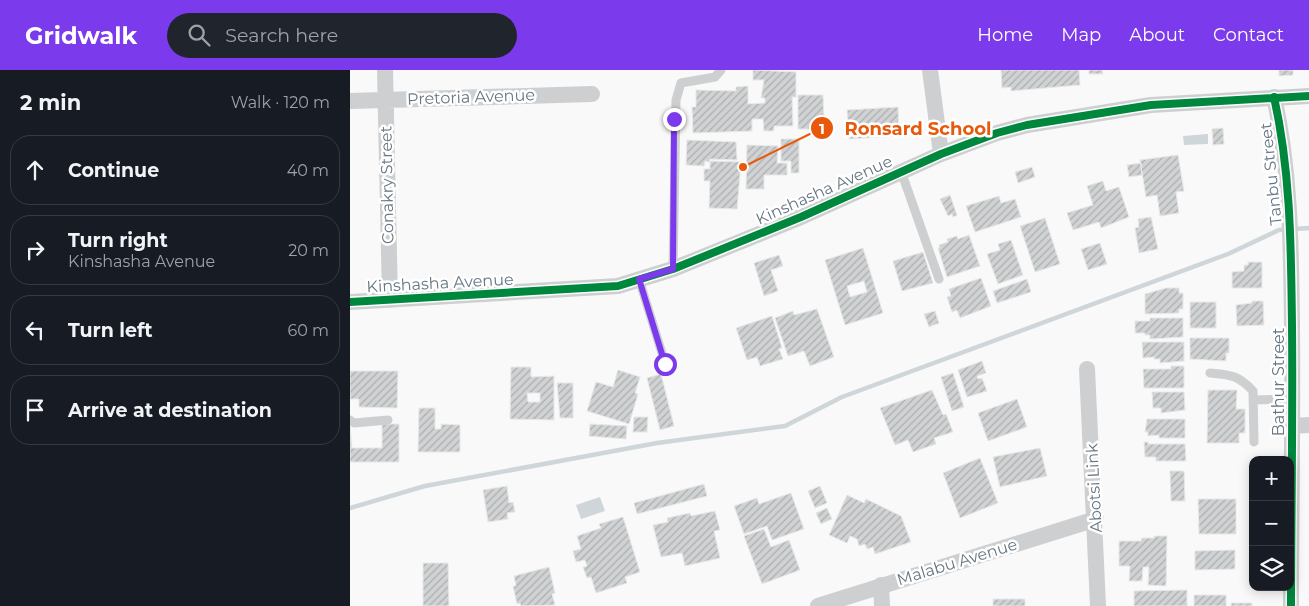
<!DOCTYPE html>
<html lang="en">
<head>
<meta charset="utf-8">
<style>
	:root { --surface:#171b24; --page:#20242c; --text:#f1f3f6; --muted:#9ea1a6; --line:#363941; --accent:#7c3aed }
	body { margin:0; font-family:Montserrat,sans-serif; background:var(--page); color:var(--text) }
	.controls { position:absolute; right:15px; bottom:15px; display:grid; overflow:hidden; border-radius:10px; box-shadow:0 2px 12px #0003 }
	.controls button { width:45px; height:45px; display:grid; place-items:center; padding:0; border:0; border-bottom:1px solid var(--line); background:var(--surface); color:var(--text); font:25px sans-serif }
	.stop { position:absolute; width:15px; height:15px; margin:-11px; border:4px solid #7c3aed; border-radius:50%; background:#fff }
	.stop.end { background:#7c3aed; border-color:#fff; box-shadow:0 1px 5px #0008 }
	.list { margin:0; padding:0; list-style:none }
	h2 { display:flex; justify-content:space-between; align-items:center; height:65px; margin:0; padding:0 20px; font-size:21px }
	h2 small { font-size:16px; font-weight:400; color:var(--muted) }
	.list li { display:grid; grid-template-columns:32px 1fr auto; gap:15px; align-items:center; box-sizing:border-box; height:70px; margin:0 10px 10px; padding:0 10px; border:1px solid var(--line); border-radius:20px }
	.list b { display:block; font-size:19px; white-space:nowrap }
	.list p { margin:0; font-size:16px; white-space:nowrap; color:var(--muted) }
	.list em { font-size:16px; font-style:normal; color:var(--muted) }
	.icon { flex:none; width:28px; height:28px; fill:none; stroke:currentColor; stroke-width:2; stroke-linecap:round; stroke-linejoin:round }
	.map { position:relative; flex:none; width:959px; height:536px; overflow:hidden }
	header { display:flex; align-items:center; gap:30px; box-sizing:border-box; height:70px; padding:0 25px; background:var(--accent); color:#fff }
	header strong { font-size:24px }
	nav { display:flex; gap:28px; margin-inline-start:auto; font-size:18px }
	.search { width:350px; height:45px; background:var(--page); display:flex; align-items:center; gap:12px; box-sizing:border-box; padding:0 18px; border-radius:28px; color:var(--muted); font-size:19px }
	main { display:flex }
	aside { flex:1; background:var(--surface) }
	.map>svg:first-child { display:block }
	.water { fill:#ced6d9 }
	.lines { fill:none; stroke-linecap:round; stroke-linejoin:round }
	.stream { stroke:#ced6d9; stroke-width:4.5 }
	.building { fill:url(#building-hatch); stroke:#e8e8e8; fill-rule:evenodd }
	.service { stroke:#cecfd0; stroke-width:9 }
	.minor { stroke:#cecfd0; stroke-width:16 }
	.cycleway-casing { stroke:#fff; stroke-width:11 }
	.cycleway { stroke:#00873e; stroke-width:8 }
	.route { stroke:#7c3aed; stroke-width:6 }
	.labels { text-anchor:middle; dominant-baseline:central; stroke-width:5; stroke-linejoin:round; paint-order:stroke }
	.street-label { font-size:16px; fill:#657683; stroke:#fff }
	.leader { fill:none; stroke:#e8590c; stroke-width:2 }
	.callout-dot { fill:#e8590c; stroke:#fff; stroke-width:2 }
	.mark-label { font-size:15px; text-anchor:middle; font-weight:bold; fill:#fff }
	.callout-label { font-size:18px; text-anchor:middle; font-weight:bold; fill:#e8590c; stroke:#fff; stroke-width:5; stroke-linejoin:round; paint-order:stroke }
</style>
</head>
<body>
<header>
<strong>Gridwalk</strong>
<div class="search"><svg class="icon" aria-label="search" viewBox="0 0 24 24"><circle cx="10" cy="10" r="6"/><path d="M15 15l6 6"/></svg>Search here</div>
<nav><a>Home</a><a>Map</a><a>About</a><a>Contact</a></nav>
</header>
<main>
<aside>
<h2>2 min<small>Walk · 120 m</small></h2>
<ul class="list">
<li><svg class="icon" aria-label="ahead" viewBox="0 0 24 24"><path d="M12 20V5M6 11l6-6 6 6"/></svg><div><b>Continue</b></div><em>40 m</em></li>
<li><svg class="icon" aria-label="right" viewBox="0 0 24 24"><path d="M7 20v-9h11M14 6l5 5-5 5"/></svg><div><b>Turn right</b><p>Kinshasha Avenue</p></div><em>20 m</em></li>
<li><svg class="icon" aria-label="left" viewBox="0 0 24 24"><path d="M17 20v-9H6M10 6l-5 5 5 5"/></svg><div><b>Turn left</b></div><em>60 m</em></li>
<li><svg class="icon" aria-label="arrive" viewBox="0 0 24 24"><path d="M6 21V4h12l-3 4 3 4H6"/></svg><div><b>Arrive at destination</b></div></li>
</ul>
</aside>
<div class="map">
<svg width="959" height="536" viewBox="0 0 959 536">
	<defs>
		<pattern id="building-hatch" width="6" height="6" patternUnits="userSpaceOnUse" patternTransform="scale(1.25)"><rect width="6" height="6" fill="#d0d2d3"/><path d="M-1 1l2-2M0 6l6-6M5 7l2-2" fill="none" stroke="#acafb1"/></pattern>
	</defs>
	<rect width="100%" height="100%" fill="#f9f9f9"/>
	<path class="water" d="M858,64v10l-24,1 -1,-9z
		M250,427l5,14 -24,8 -5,-14z"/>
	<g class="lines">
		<path class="stream" d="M0,438l75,-22 232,-43 128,-17 57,-29 386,-143 51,-24 30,-2"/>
	</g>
	<path class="building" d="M403,0l43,2v25h-4l1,29h-19v5h-10l-1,-12h-11v12l-59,2 -1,-26h4v-17l40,1v-4l12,-1v18l17,-1v-5h-4l3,-18h-11z
		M651,0h78l1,15 -69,6v-4l-9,1z
		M739,0h13l1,4h-14z
		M929,0h14v5l-14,1z
		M448,25h25l1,25 -12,1v8h-14z
		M548,37l1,29 -50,3 -2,-29z
		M873,58l1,16 -11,1 -1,-16z
		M431,69h18v34h-8v-12h-10z
		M337,70l49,2 1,18 -27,-1 -1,3 -4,-1 -1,5 -18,-1z
		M397,75l31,1 -1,17h10v12h-23v14h-18z
		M828,85l6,36 -8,1 3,21 -19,3 -3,-21 -11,2 -6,-37z
		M360,91l31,1 -4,47 -28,-1 1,-27h-6v-12h6z
		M791,93l1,12 -13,2 -2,-12z
		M682,97l3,10 -17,6 -3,-11z
		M753,111l3,10 13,-4 10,30 -28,11 -2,-6 -26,8 -6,-17 26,-8 -6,-19z
		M600,125l7,20 -4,2 -1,-3 -4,2 -8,-17z
		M649,126l2,7 14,-4 6,18 -46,15 -9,-26z
		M801,147l7,32 -19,4 -4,-25 4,-1 -1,-8z
		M695,148l15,46 -25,8 -15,-46z
		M619,165l11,31 -33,11 -9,-29h2l-1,-3 9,-3 -1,-3 10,-3 1,3z
		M661,170l12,35 -25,9 -11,-30 13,-4 -2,-6z
		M750,173l7,21 -19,6 -7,-21z
		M513,178l20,65 -38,12 -20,-65zM514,211l3,11 -17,5 -3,-11z
		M573,182l10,31 -31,8 -9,-30z
		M429,185l4,11 -12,4 7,21 -14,5 -10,-33z
		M898,192h14v26h-30v-16l12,-1v-6h4z
		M631,208l10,28 -31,12 -3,-8 -5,2 -5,-15 4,-1 -2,-7z
		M677,209l4,13 -34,11 -4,-12z
		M816,218h13v5h4v16h-4v4l-34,1v-20z
		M902,231h11l1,24 -27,1 -1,-21 16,-2z
		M840,232h26v26h-26z
		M467,239l17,48 -24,9 -6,-15 -16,5 -13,-38 18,-7 1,4z
		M585,241l4,12 -10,4 -5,-13z
		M422,246l10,32 -3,1 4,10 -23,7 -3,-9 -10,3 -11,-32z
		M800,248h33v19l-33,2v-4h-5v-2h-10v-12h15z
		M840,268h39v15h-3v8l-36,-2z
		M792,272h42v19l-24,2v-4h-6v-2l-11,1z
		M632,291l4,12 -9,3 1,3 4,-1 5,13 -20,6 -9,-27z
		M821,296h13v22h-40l-1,-19h28z
		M161,297h20v10l23,-1v44l-44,-1zM177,323h13v9h-12z
		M268,300l22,7 -5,16 3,1 -9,30 -42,-13 9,-29 17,5z
		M0,301h48l-1,37 -38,-1v-8h-9z
		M603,303l11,34 -12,4 -11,-34z
		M311,304l13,52 -14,4 -13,-52z
		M207,313h16v35h-13z
		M582,320l11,25 3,-1 7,18 -19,6 2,6 -23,8 -5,-12 -13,5 -15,-37z
		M858,320h29l-1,19h9v24h-6v10h-32z
		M802,322h32l1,18 -24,3v-5h-8z
		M667,329l10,28 -39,14 -10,-28z
		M69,338h16v21h6v-5l19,1v27h-42z
		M284,347h14l-1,15h-14z
		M797,349h38v19h-26v-3l-11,1v-4h-3z
		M32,354h17v38h-49v-36l2,22h30z
		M240,354l37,2 -1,13 -37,-3z
		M794,372h4v2h37l1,17h-30v-4h-11z
		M690,378l7,28 -47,11 -7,-30z
		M630,388l18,45 -38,15 -17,-45z
		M820,401h14l1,30h-14z
		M354,414l3,12 -70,18 -3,-11z
		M157,416l2,17 4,-1 2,10 -8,1 1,6 -20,3 -5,-32z
		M470,416l7,17 -12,5 -7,-17z
		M441,423l13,36 -32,11 -5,-14 -23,8 -10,-28 23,-8 2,6z
		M497,425l17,8 2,-4 35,17 10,26 -36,12 -2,-7 -6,2 -2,-5 -6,2 -2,-7 -7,-3 -3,7 -18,-8z
		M848,429h38v35h-37z
		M477,438l5,11 -11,5 -5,-11z
		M365,441l5,19 -6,1 6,27 -35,8 -3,-13 -21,4 -8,-32 15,-3 -1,-4 23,-5 1,3z
		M273,447l17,55 -15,5 2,6 -31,10 -5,-16 -4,1 -4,-11 4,-1 -2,-6 -9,2 -3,-11 8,-2 -4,-13 24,-8 -2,-4z
		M414,459l7,18 18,-7 11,30 -38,14 -18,-48z
		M804,466h13l-1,50 -18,-1 1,-18h-6l-1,14h-13l1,-15h-11v-25h22l1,-3h12z
		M885,480v19l-40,1v-19z
		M73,493h25l1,43h-26z
		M199,497l6,26 -3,1 3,11 -34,1 -1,-3 -3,1 -4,-18h3l-2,-10z
		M837,520v16h-53v-15z
		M844,525h32v11h-32z
		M643,529h32v7h-32z
		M881,533h21v3h-21z"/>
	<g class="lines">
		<path class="service" d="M551,101l38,108
			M323,199l3,-169 5,-17 34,-6 6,-7
			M289,209l26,84
			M860,303c21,2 28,2 43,18l1,51
			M903,330l39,-1
			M0,350l4,3 34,-3"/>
		<path class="minor" d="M35,0l5,230
			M580,0l11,84
			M924,27c17,76 17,152 18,229 1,94 -1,187 -1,280
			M0,31l242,-7
			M0,232l268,-16 55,-17 128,-52 140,-63 56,-21 30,-8 124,-20 158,-9
			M737,299l11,237
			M942,356l17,-1
			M531,515l1,21
			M468,536l278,-87"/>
		<g class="cycleway-casing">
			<path id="cycleway" d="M924,27c17,76 17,152 18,229 1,94 -1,187 -1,280
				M0,232l268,-16 55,-17 128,-52 140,-63 56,-21 30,-8 124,-20 158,-9"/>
		</g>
		<use href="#cycleway" class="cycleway"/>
	</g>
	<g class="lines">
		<path class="route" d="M315,294l-26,-85 34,-10 1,-150"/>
	</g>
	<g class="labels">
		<g class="street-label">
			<text transform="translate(121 27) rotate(-2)">Pretoria Avenue</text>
			<text transform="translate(921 104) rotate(-96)">Tanbu Street</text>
			<text transform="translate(37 115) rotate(-91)">Conakry Street</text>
			<text transform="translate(474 120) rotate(-24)">Kinshasha Avenue</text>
			<text transform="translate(90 213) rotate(-3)">Kinshasha Avenue</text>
			<text transform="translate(928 312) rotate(-90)">Bathur Street</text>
			<text transform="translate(744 418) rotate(-93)">Abotsi Link</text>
			<text transform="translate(607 492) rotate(-17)">Malabu Avenue</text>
		</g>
	</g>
	<path class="leader" d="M393 97L472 58"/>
	<g class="callout-dot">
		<circle cx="393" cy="97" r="5"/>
		<circle cx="472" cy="58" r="12"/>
	</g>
	<g class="mark-label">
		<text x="472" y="64">1</text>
	</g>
	<g class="callout-label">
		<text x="568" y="65">Ronsard School</text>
	</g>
</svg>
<div class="controls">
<button>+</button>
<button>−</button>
<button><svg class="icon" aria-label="layers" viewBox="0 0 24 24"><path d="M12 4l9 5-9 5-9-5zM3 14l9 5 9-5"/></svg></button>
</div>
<div class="stop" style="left:315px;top:294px"></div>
<div class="stop end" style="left:324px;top:49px"></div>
</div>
</main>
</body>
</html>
